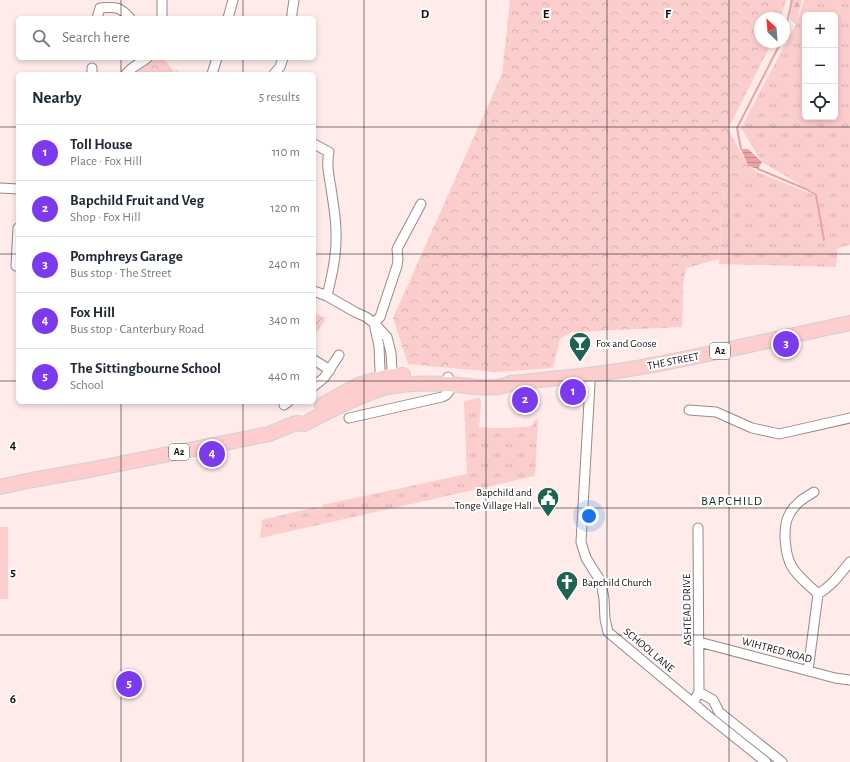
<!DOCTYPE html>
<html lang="en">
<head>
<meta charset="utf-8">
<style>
	:root { --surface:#fff; --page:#f6f6f7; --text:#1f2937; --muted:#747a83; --line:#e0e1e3; --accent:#7c3aed }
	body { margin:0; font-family:"Alegreya Sans",sans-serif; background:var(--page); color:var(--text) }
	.controls { position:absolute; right:12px; top:12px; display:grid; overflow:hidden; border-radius:6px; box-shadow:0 2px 6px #0003 }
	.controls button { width:36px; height:36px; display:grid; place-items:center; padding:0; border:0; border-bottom:1px solid var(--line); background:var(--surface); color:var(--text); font:20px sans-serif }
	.compass { position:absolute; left:754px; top:12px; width:36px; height:36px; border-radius:50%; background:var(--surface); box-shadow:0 2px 6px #0003; rotate:334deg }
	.you { position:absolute; left:589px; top:516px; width:14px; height:14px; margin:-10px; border:3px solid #fff; border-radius:50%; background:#1a73e8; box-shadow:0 0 0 6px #1a73e833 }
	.badge { display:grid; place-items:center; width:26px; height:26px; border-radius:50%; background:var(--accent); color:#fff; font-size:13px; font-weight:700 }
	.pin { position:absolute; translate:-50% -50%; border:2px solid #fff; box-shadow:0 1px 4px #0006 }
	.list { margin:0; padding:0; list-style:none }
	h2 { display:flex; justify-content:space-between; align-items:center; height:52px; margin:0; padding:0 16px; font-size:17px }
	h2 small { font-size:13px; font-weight:400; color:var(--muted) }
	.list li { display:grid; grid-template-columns:26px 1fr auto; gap:12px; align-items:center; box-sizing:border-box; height:56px; padding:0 16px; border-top:1px solid var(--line) }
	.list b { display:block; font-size:15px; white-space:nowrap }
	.list p { margin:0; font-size:13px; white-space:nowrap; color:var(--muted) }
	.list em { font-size:13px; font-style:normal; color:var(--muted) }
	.icon { flex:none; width:22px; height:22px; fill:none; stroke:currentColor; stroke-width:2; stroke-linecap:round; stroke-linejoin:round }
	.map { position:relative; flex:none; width:850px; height:762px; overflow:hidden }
	.search { position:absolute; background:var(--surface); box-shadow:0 2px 6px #0003; left:16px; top:16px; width:300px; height:44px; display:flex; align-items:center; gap:10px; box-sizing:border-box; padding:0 14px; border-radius:6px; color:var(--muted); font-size:15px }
	.panel { position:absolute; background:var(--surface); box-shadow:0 2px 6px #0003; left:16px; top:72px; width:300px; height:332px; border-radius:6px }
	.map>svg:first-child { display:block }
	.grass { fill:url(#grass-tufts); fill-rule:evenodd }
	.forest { fill:url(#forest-firs) }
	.park { fill:url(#park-crowns) }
	.garden { fill:url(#garden-furrows) }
	.pitch { fill:#fbcdcd }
	.water { fill:url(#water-rules) }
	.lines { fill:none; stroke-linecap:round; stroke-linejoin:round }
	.stream { stroke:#eaa3a3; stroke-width:2 }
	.street-casing { stroke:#988; stroke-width:11 }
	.primary-casing { stroke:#d1d0d0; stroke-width:16 }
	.street { stroke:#fff; stroke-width:9 }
	.primary { stroke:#fecece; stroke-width:14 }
	.grid { fill:none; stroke:#181212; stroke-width:1; stroke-opacity:0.55 }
	.labels { text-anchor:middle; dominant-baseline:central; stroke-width:4; stroke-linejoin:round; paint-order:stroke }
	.shield { fill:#fff; stroke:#5d5959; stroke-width:1 }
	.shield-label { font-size:10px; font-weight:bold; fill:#181212 }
	.poi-label { font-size:11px; fill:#181212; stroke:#fff; text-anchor:start }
	.street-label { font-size:11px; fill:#181212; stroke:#fff }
	.quarter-label { font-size:13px; letter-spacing:1px; fill:#113129; stroke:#fff }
	.grid-label { font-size:13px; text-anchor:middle; font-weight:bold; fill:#181212; stroke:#fff; stroke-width:4; stroke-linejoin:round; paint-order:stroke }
</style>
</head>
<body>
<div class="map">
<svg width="850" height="762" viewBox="0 0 850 762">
	<defs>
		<pattern id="grass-tufts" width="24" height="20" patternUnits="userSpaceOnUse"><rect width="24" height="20" fill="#fbcdcd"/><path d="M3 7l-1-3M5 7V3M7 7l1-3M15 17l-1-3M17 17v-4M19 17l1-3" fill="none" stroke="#d6afaf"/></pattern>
		<pattern id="forest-firs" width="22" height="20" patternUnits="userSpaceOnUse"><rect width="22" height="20" fill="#fbcdcd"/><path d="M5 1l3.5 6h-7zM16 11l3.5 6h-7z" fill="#d6afaf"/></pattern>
		<pattern id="park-crowns" width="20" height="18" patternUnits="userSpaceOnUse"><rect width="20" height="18" fill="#fbcdcd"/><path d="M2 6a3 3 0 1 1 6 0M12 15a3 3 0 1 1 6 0" fill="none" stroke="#d6afaf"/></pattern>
		<pattern id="garden-furrows" width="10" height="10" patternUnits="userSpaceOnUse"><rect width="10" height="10" fill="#fbcdcd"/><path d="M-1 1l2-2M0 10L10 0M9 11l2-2" fill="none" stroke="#d6afaf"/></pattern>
		<pattern id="water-rules" width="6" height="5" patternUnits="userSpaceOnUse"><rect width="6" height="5" fill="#eaa3a3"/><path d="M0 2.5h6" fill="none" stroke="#c88b8b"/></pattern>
	</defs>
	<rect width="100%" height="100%" fill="#feebea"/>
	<path class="grass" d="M804,0h46v245l-12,3 -2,19 -117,-3 6,-94 16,12 16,-10 57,23 -1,-3 -51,-30 -21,-34 55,-104zM805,15h30v102h-30z
		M480,398l1,6 -2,23c17,2 36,1 53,-1l3,-6 3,-1 -3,57 -275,62 2,-18 54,-13 1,3 6,-2 -1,-3 145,-31 -3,-73z"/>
	<path class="forest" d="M790,0h12l-6,24 -6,-4z"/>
	<path class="park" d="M510,0h276l-5,18h-21v24h12l-44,87 20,37 9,6 -16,11 -16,-12 -6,88 -33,9 -3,17 -1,42 -110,5 -12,7 -7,29 -57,4 -88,-8 -15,-46 109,-244z
		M152,58h11l11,14 3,-2 3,4h-48z"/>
	<path class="garden" d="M314,313l12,5 -8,13 -4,-2z"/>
	<path class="pitch" d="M0,527h8v72h-8z"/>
	<path class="water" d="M741,149h7l14,13 -4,7 -10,-3z"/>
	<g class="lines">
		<path class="stream" d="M784,36l8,-36
			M741,149l-4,-21 44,-86
			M758,169l48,20 10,6 8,45"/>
		<g class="street-casing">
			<path id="street" d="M97,18l3,-10c16,-1 19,-2 30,10
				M162,18v-18
				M228,18l5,-18
				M292,18v-5l2,-13
				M92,68v6
				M126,74c6,-8 14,-10 21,-16
				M212,74l5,-16
				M274,74l6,-7 3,-9
				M314,144l15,8c-3,12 0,24 2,36 2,15 5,29 5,44 1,22 -4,43 -9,64
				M0,188l18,1
				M16,266l2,-38
				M314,291l13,5 28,16 11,5 8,6 13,14 4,16 1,17v11
				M374,323l6,-6 17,-51 1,-7 -1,-10 24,-45
				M374,323l5,23 1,25 3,12
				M314,360l16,10
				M589,375l1,9 -9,158 5,16 15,24 3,17 1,20 3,13 85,71 14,12 59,47
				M314,386l10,-8 15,-23
				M284,405l4,-3
				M689,410l27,2 36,16 27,6 71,-16
				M349,418l93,-21 4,-2 4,-5 1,-6 -3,-7
				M814,492c-10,6 -20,12 -25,23 -7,13 -4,40 3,52 7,11 17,18 26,27
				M699,642l136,36 15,2
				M808,671l10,-77c14,-8 22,-20 32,-32
				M699,692l14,8 6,12 63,50
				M693,703l6,-11 -1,-164"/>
		</g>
		<g class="primary-casing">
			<path id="primary" d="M322,405l36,-20 24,-7 21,-3
				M0,487l32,-7 57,-10 180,-36 27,-11 8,1c19,-10 38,-20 58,-28 10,-4 21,-9 32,-10 18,-3 36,-3 54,-2 18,1 47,8 63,-1 46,-5 91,-8 136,-17 68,-12 135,-29 203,-43"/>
		</g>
		<use href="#street" class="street"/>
		<use href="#primary" class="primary"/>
	</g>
	<path class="grid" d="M121,0v18M243,0v18M364,0v762M486,0v762M607,0v762M729,0v762M121,58v16M243,58v16M0,127h18M314,127h536M0,254h18M314,254h536M0,381h18M314,381h536M121,402v360M243,402v360M0,508h850M0,635h850"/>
	<defs>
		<g id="bar-pin" transform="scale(1.15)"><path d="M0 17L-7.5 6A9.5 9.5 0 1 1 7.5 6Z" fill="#1f6253" stroke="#fff"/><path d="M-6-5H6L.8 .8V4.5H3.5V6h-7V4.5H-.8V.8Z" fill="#fff"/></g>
		<g id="civic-pin" transform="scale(1.15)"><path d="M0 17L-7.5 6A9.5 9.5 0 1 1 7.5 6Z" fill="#1f6253" stroke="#fff"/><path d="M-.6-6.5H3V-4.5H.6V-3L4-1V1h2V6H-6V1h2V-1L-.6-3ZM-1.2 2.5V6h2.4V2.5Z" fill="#fff"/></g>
		<g id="church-pin" transform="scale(1.15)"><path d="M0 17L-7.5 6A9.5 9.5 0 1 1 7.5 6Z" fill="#1f6253" stroke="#fff"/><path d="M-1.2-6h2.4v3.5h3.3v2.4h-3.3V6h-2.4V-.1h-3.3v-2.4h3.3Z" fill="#fff"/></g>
	</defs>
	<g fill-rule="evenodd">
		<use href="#bar-pin" x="580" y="343"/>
		<use href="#civic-pin" x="548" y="498"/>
		<use href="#church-pin" x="567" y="582"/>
	</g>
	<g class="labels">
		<g class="shield">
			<rect x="710" y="343" width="20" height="16" rx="3"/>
			<rect x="169" y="444" width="20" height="16" rx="3"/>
		</g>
		<g class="shield-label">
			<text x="720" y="351">A2</text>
			<text x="179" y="452">A2</text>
		</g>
		<g class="poi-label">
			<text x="596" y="343">Fox and Goose</text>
			<text x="532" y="492" text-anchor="end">Bapchild and<tspan x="532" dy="13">Tonge Village Hall</tspan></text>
			<text x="582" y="582">Bapchild Church</text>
		</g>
		<g class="street-label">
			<text transform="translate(673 361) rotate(-11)">THE STREET</text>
			<text transform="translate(687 610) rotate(-91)">ASHTEAD DRIVE</text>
			<text transform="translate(649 650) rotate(40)">SCHOOL LANE</text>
			<text transform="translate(777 650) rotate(15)">WIHTRED ROAD</text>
		</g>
		<g class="quarter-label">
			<text x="732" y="501">BAPCHILD</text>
		</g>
	</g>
	<g class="grid-label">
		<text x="425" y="18">D</text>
		<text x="546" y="18">E</text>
		<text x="668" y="18">F</text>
		<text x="13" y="449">4</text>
		<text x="13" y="576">5</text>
		<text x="13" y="703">6</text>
	</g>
</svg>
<div class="controls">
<button>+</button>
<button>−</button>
<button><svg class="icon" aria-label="locate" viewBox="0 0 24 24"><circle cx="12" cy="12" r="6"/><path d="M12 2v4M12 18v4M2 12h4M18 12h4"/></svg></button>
</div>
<svg class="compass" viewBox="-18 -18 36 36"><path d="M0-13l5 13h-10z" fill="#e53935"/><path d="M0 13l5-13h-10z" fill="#747a83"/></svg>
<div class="you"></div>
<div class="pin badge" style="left:573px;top:392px">1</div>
<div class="pin badge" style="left:525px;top:400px">2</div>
<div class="pin badge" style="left:786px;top:344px">3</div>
<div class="pin badge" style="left:212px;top:454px">4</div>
<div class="pin badge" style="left:129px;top:684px">5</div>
<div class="search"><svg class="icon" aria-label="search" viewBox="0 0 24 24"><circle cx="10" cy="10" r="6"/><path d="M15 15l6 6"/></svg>Search here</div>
<section class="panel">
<h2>Nearby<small>5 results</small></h2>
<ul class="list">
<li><span class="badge">1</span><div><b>Toll House</b><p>Place · Fox Hill</p></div><em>110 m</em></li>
<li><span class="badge">2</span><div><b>Bapchild Fruit and Veg</b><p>Shop · Fox Hill</p></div><em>120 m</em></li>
<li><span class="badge">3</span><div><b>Pomphreys Garage</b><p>Bus stop · The Street</p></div><em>240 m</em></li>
<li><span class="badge">4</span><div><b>Fox Hill</b><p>Bus stop · Canterbury Road</p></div><em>340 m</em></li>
<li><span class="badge">5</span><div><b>The Sittingbourne School</b><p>School</p></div><em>440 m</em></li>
</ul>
</section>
</div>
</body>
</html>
